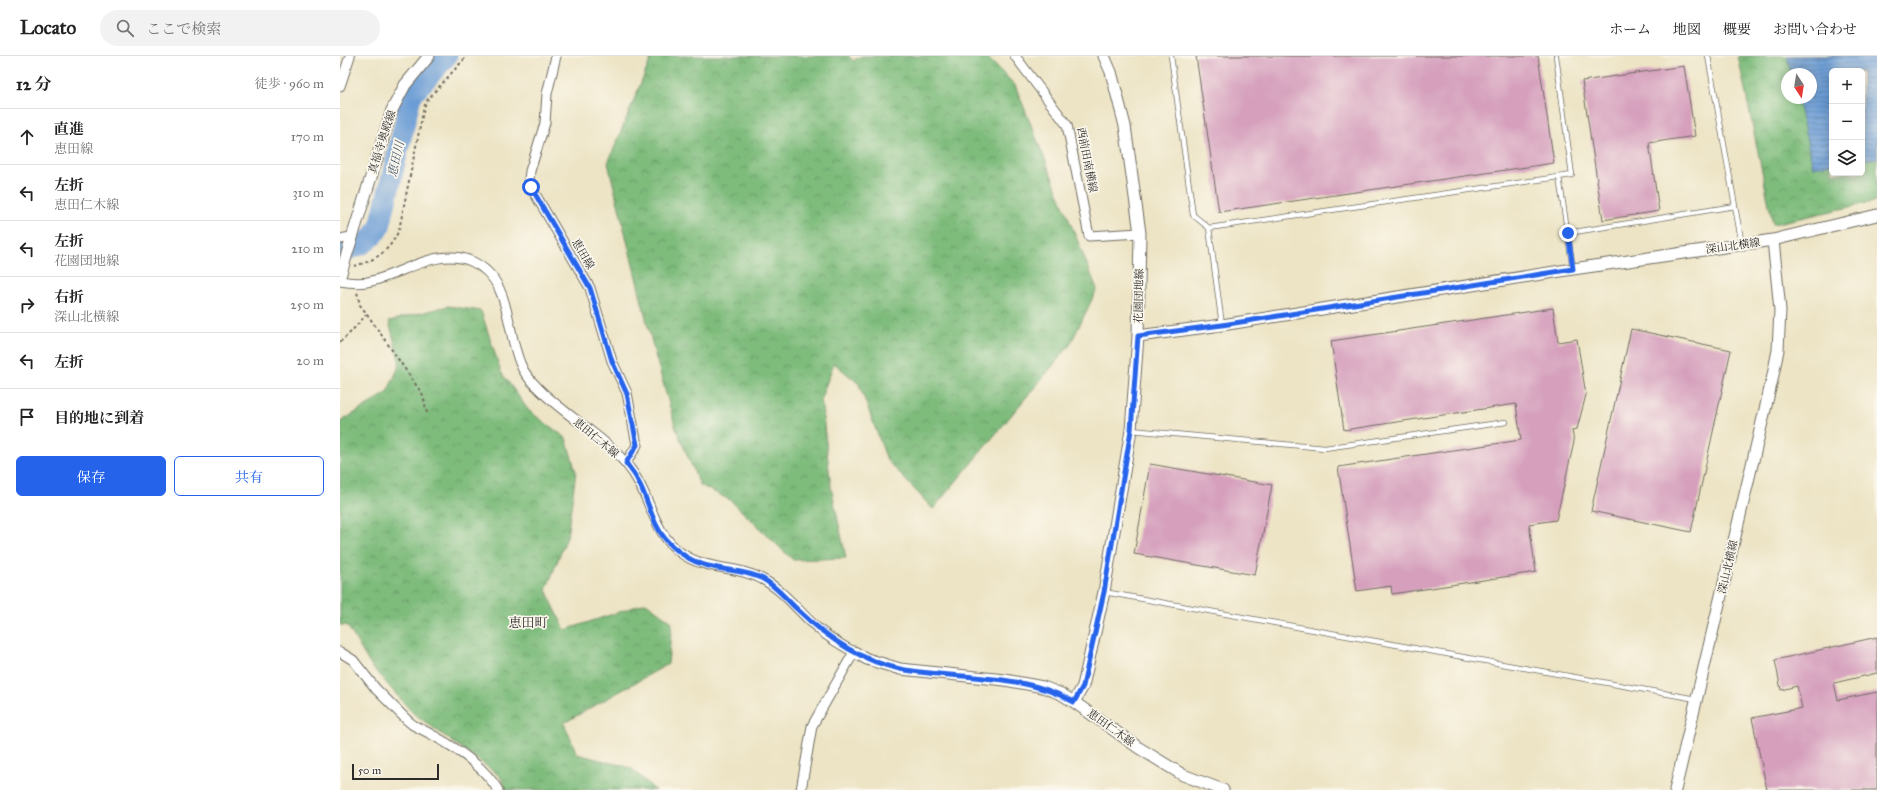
<!DOCTYPE html>
<html lang="ja">
<head>
<meta charset="utf-8">
<style>
	:root { --surface:#fff; --page:#f2f2f2; --text:#222; --muted:#767676; --line:#e0e0e0; --accent:#2563eb }
	body { margin:0; font-family:"IM FELL Great Primer","Noto Serif JP",serif; background:var(--page); color:var(--text) }
	.controls { position:absolute; right:12px; top:12px; display:grid; overflow:hidden; border-radius:6px; box-shadow:0 2px 10px #0003 }
	.controls button { width:36px; height:36px; display:grid; place-items:center; padding:0; border:0; border-bottom:1px solid var(--line); background:var(--surface); color:var(--text); font:20px sans-serif }
	.compass { position:absolute; left:1441px; top:12px; width:36px; height:36px; border-radius:50%; background:var(--surface); box-shadow:0 2px 10px #0003; rotate:168deg }
	.scale { position:absolute; left:12px; bottom:10px; width:87px; box-sizing:border-box; padding-left:4px; border:2px solid #2b2b2b; border-top:0; font-size:11px; line-height:14px; white-space:nowrap; color:#2b2b2b; -webkit-text-stroke:3px #fbf7ec; paint-order:stroke }
	.stop { position:absolute; width:12px; height:12px; margin:-9px; border:3px solid #2563eb; border-radius:50%; background:#fff }
	.stop.end { background:#2563eb; border-color:#fff; box-shadow:0 1px 4px #0008 }
	.list { margin:0; padding:0; list-style:none }
	h2 { display:flex; justify-content:space-between; align-items:center; height:52px; margin:0; padding:0 16px; font-size:17px }
	h2 small { font-size:13px; font-weight:400; color:var(--muted) }
	.list li { display:grid; grid-template-columns:26px 1fr auto; gap:12px; align-items:center; box-sizing:border-box; height:56px; padding:0 16px; border-top:1px solid var(--line) }
	.list b { display:block; font-size:15px; white-space:nowrap }
	.list p { margin:0; font-size:13px; white-space:nowrap; color:var(--muted) }
	.list em { font-size:13px; font-style:normal; color:var(--muted) }
	.actions { display:flex; gap:8px; padding:12px 16px }
	.actions a { flex:1; padding:9px 0; border:1px solid var(--accent); border-radius:6px; text-align:center; font-size:14px; color:var(--accent) }
	.actions .main { background:var(--accent); color:#fff }
	.icon { flex:none; width:22px; height:22px; fill:none; stroke:currentColor; stroke-width:2; stroke-linecap:round; stroke-linejoin:round }
	.map { position:relative; flex:none; width:1537px; height:734px; overflow:hidden }
	header { display:flex; align-items:center; gap:24px; box-sizing:border-box; height:56px; padding:0 20px; background:var(--surface); border-bottom:1px solid var(--line) }
	header strong { font-size:19px }
	nav { display:flex; gap:22px; margin-inline-start:auto; font-size:14px }
	.search { width:280px; height:36px; background:var(--page); display:flex; align-items:center; gap:10px; box-sizing:border-box; padding:0 14px; border-radius:22px; color:var(--muted); font-size:15px }
	main { display:flex }
	aside { flex:1; background:var(--surface) }
	.map>svg:first-child { display:block }
	.forest { fill:url(#forest-crowns); stroke:#547454; fill-rule:evenodd }
	.water { fill:url(#water-rules); stroke:#4b6480 }
	.lines { fill:none; stroke-linecap:round; stroke-linejoin:round }
	.river { stroke:#6b9cd5; stroke-width:21 }
	.building { fill:#d6a0bd }
	.service-casing { stroke:#6f6c61; stroke-width:6 }
	.minor-casing { stroke:#6f6c61; stroke-width:11 }
	.tertiary-casing { stroke:#6f6c61; stroke-width:13 }
	.path { stroke:#6f6c61; stroke-width:2; stroke-dasharray:3 3; stroke-linecap:butt }
	.service { stroke:#fff; stroke-width:4.5 }
	.minor { stroke:#fff; stroke-width:9 }
	.tertiary { stroke:#fff; stroke-width:11 }
	.route { stroke:#2563eb; stroke-width:5 }
	.labels { text-anchor:middle; dominant-baseline:central; stroke-width:3.5; stroke-linejoin:round; paint-order:stroke }
	.street-label { font-size:11px; fill:#2b2b2b; stroke:#fbf7ec }
	.water-label { font-size:12px; font-style:italic; fill:#45586f; stroke:#fbf7ec }
	.quarter-label { font-size:13px; fill:#2b2b2b; stroke:#fbf7ec }
</style>
</head>
<body>
<header>
<strong>Locato</strong>
<div class="search"><svg class="icon" aria-label="search" viewBox="0 0 24 24"><circle cx="10" cy="10" r="6"/><path d="M15 15l6 6"/></svg>ここで検索</div>
<nav><a>ホーム</a><a>地図</a><a>概要</a><a>お問い合わせ</a></nav>
</header>
<main>
<aside>
<h2>12 分<small>徒歩 · 960 m</small></h2>
<ul class="list">
<li><svg class="icon" aria-label="ahead" viewBox="0 0 24 24"><path d="M12 20V5M6 11l6-6 6 6"/></svg><div><b>直進</b><p>恵田線</p></div><em>170 m</em></li>
<li><svg class="icon" aria-label="left" viewBox="0 0 24 24"><path d="M17 20v-9H6M10 6l-5 5 5 5"/></svg><div><b>左折</b><p>恵田仁木線</p></div><em>310 m</em></li>
<li><svg class="icon" aria-label="left" viewBox="0 0 24 24"><path d="M17 20v-9H6M10 6l-5 5 5 5"/></svg><div><b>左折</b><p>花園団地線</p></div><em>210 m</em></li>
<li><svg class="icon" aria-label="right" viewBox="0 0 24 24"><path d="M7 20v-9h11M14 6l5 5-5 5"/></svg><div><b>右折</b><p>深山北横線</p></div><em>250 m</em></li>
<li><svg class="icon" aria-label="left" viewBox="0 0 24 24"><path d="M17 20v-9H6M10 6l-5 5 5 5"/></svg><div><b>左折</b></div><em>20 m</em></li>
<li><svg class="icon" aria-label="arrive" viewBox="0 0 24 24"><path d="M6 21V4h12l-3 4 3 4H6"/></svg><div><b>目的地に到着</b></div></li>
</ul>
<div class="actions"><a class="main">保存</a><a>共有</a></div>
</aside>
<div class="map">
<svg width="1537" height="734" viewBox="0 0 1537 734">
	<defs>
		<pattern id="forest-crowns" width="20" height="18" patternUnits="userSpaceOnUse"><rect width="20" height="18" fill="#7ebc7c"/><path d="M2 6a3 3 0 1 1 6 0M12 15a3 3 0 1 1 6 0" fill="none" stroke="#679966"/></pattern>
		<pattern id="water-rules" width="6" height="5" patternUnits="userSpaceOnUse"><rect width="6" height="5" fill="#6b9cd5"/><path d="M0 2.5h6" fill="none" stroke="#587fad"/></pattern>
	</defs>
	<rect width="100%" height="100%" fill="#fbf7ec"/>
	<filter id="ink" filterUnits="userSpaceOnUse"><feTurbulence type="fractalNoise" baseFrequency=".025" numOctaves="2"/><feDisplacementMap in="SourceGraphic" scale="8" xChannelSelector="R" yChannelSelector="G"/><feConvolveMatrix kernelMatrix="1 2 1 2 8 2 1 2 1" color-interpolation-filters="sRGB"/></filter>
	<filter id="wash" filterUnits="userSpaceOnUse"><feTurbulence type="fractalNoise" baseFrequency=".012" numOctaves="4" result="noise"/><feDisplacementMap in="SourceGraphic" scale="16" xChannelSelector="R" yChannelSelector="G"/><feGaussianBlur stdDeviation="0.9" result="paint"/><feColorMatrix in="noise" values="0 0 0 0 0 0 0 0 0 0 0 0 0 0 0 0 0 1.4 0 .05"/><feComposite in="paint" operator="in"/></filter>
	<g filter="url(#wash)">
		<rect width="100%" height="100%" fill="#ede4c5"/>
		<path class="forest" d="M312,0h197l4,5 8,-5h125l29,29 82,204 -27,56 -137,164 -46,-49 -28,-76 -25,-21 -13,35 10,89 15,71 -53,2 -63,-60 -30,-15 -24,-56 -22,-78 -46,-188z
			M1398,0h139v145l-104,23zM1492,15h30v102h-30zM1447,18h24v24h-24z
			M108,250l33,5 20,61 28,39 37,27 10,34 -9,65 -21,53 19,40 81,-27 26,19 -4,42 -104,59 13,31 54,14 24,22h-149l-6,-14 -87,-63 -42,-47 -24,-41h-7v-203l47,-29 13,-29 -11,-43z"/>
		<path class="water" d="M1447,0h90v102l-15,2v-89h-30v93l-19,3 -16,-69h14v-24h-20z"/>
		<g class="lines">
			<path class="river" d="M0,196c20,-6 29,-8 40,-26l31,-130 36,-40"/>
		</g>
		<g id="blocks">
			<path class="building" d="M856,0h342l16,107 -335,49z
				M1344,10l11,70 -46,7 10,68 -56,9 -21,-139z
				M1213,252l5,34 19,-3 9,56 -9,34 -5,1 2,12 -18,78 -27,4 7,48 -144,22 -1,-8 -34,5 -19,-124 183,-27 -5,-36 -172,26 -13,-89z
				M1291,273l100,21 -40,182 -100,-21z
				M810,408l122,21 -17,90 -121,-21z
				M1537,581v36l-43,10 4,17 39,-8v98h-110l-15,-72 50,-10 -5,-22 -16,4 -6,-30z"/>
		</g>
	</g>
	<g filter="url(#ink)">
		<use href="#blocks" fill-opacity="0" stroke="#6f6c61" stroke-width="1"/>
		<g class="lines">
			<g class="service-casing">
				<path id="service" d="M831,0l22,159 16,13 363,-53 -16,-119
					M1368,0l34,189
					M1219,121l14,92
					M869,172l13,97
					M1228,177l167,-27
					M791,374l194,18 181,-26
					M764,536l592,107"/>
			</g>
			<g class="minor-casing">
				<path id="minor" d="M216,0l-9,38 -2,29 -15,48 -1,8 2,8 59,101 22,73 15,32 10,52 -11,18
					M675,0l52,69 22,111 51,-3
					M0,30l10,-30
					M0,183l11,-2
					M0,225c11,2 21,3 32,0 32,-8 66,-34 99,-20 41,18 34,66 49,102 3,8 10,17 16,23 29,31 83,58 102,95 14,25 18,54 43,72 25,18 55,12 81,26 22,11 40,37 59,52 10,8 22,15 33,21l-42,74 -11,64
					M0,596l13,8 23,29 31,31 6,5c29,14 68,36 85,65"/>
			</g>
			<g class="tertiary-casing">
				<path id="tertiary" d="M0,220l52,-166 13,-25 24,-29
					M798,280l84,-11 351,-56 200,-29 104,-25
					M514,596l13,7 33,10 105,11 38,7 18,7 13,8 65,46 44,27 40,15
					M734,646l9,-16 21,-94 27,-162 7,-94 2,-103 -15,-107 -14,-54 -7,-16
					M1335,734l97,-410 6,-30 2,-40 -7,-70"/>
			</g>
			<path class="path" d="M14,210c22,-6 35,-14 45,-36l25,-123 4,-8 39,-43
				M27,258l56,81 4,18
				M0,286l8,-7 19,-21 -7,-9 -3,-13"/>
			<use href="#service" class="service"/>
			<use href="#minor" class="minor"/>
			<use href="#tertiary" class="tertiary"/>
		</g>
	</g>
	<g class="lines" filter="url(#ink)">
		<path class="route" d="M191,131l59,101 22,73 15,33 10,51 -11,18c4,6 9,11 12,18 11,19 14,46 31,62 12,12 27,21 44,24 17,4 34,4 50,12 13,7 23,20 34,30 29,28 63,52 103,60 59,11 121,3 174,33l9,-16 21,-94 27,-162 7,-94 84,-11 351,-56 -5,-36"/>
	</g>
	<g class="labels">
		<g class="street-label">
			<text transform="translate(42 86) rotate(-72)">真福寺奥殿線</text>
			<text transform="translate(747 104) rotate(79)">西前田南横線</text>
			<text transform="translate(1393 190) rotate(-8)">深山北横線</text>
			<text transform="translate(243 198) rotate(60)">恵田線</text>
			<text transform="translate(799 240) rotate(-89)">花園団地線</text>
			<text transform="translate(256 382) rotate(40)">恵田仁木線</text>
			<text transform="translate(1388 511) rotate(-77)">深山北横線</text>
			<text transform="translate(771 672) rotate(36)">恵田仁木線</text>
		</g>
		<g class="water-label">
			<text transform="translate(56 103) rotate(-77)">恵田川</text>
		</g>
		<g class="quarter-label">
			<text x="188" y="567">恵田町</text>
		</g>
	</g>
</svg>
<div class="controls">
<button>+</button>
<button>−</button>
<button><svg class="icon" aria-label="layers" viewBox="0 0 24 24"><path d="M12 4l9 5-9 5-9-5zM3 14l9 5 9-5"/></svg></button>
</div>
<svg class="compass" viewBox="-18 -18 36 36"><path d="M0-13l5 13h-10z" fill="#e53935"/><path d="M0 13l5-13h-10z" fill="#767676"/></svg>
<div class="scale">50 m</div>
<div class="stop" style="left:191px;top:131px"></div>
<div class="stop end" style="left:1228px;top:177px"></div>
</div>
</main>
</body>
</html>
